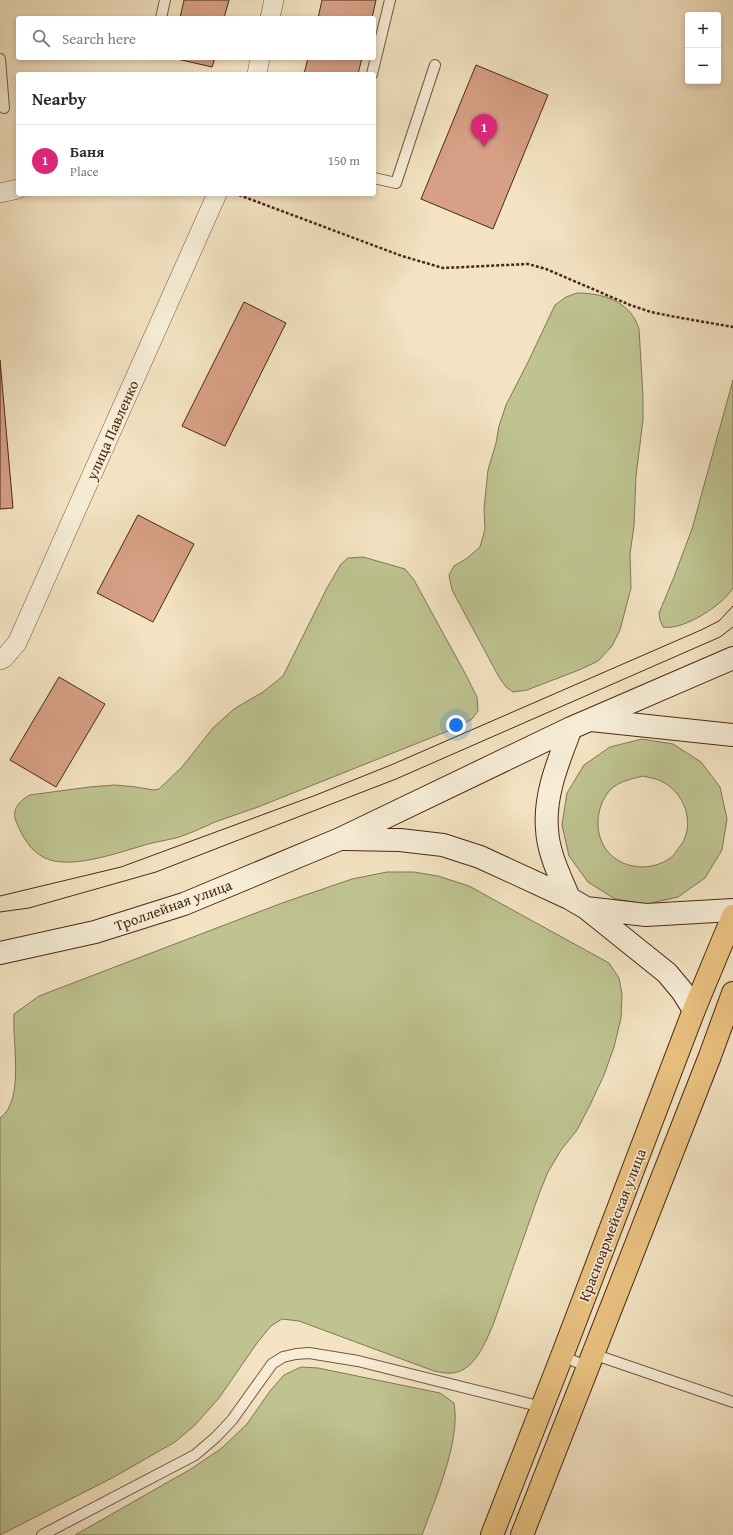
<!DOCTYPE html>
<html lang="en">
<head>
<meta charset="utf-8">
<style>
	:root { --surface:#fff; --page:#f7f7f7; --text:#2b2b33; --muted:#7c7c81; --line:#e1e1e2; --accent:#db2777 }
	body { margin:0; font-family:"Gentium Book Plus",serif; background:var(--page); color:var(--text) }
	.controls { position:absolute; right:12px; top:12px; display:grid; overflow:hidden; border-radius:4px; box-shadow:0 2px 6px #0003 }
	.controls button { width:36px; height:36px; display:grid; place-items:center; padding:0; border:0; border-bottom:1px solid var(--line); background:var(--surface); color:var(--text); font:20px sans-serif }
	.you { position:absolute; left:456px; top:725px; width:14px; height:14px; margin:-10px; border:3px solid #fff; border-radius:50%; background:#1a73e8; box-shadow:0 0 0 6px #1a73e833 }
	.badge { display:grid; place-items:center; width:26px; height:26px; border-radius:50%; background:var(--accent); color:#fff; font-size:13px; font-weight:700 }
	.pin { position:absolute; translate:-50% -33px; filter:drop-shadow(0 1px 2px #0008) }
	.pin::after { content:''; position:absolute; top:21px; width:14px; height:12px; background:inherit; clip-path:polygon(0 0,100% 0,50% 100%) }
	.list { margin:0; padding:0; list-style:none }
	h2 { display:flex; justify-content:space-between; align-items:center; height:52px; margin:0; padding:0 16px; font-size:17px }
	h2 small { font-size:13px; font-weight:400; color:var(--muted) }
	.list li { display:grid; grid-template-columns:26px 1fr auto; gap:12px; align-items:center; box-sizing:border-box; height:72px; padding:0 16px; border-top:1px solid var(--line) }
	.list b { display:block; font-size:15px; white-space:nowrap }
	.list p { margin:0; font-size:13px; white-space:nowrap; color:var(--muted) }
	.list em { font-size:13px; font-style:normal; color:var(--muted) }
	.icon { flex:none; width:22px; height:22px; fill:none; stroke:currentColor; stroke-width:2; stroke-linecap:round; stroke-linejoin:round }
	.map { position:relative; flex:none; width:733px; height:1535px; overflow:hidden }
	.search { position:absolute; background:var(--surface); box-shadow:0 2px 6px #0003; left:16px; top:16px; width:360px; height:44px; display:flex; align-items:center; gap:10px; box-sizing:border-box; padding:0 14px; border-radius:4px; color:var(--muted); font-size:15px }
	.panel { position:absolute; background:var(--surface); box-shadow:0 2px 6px #0003; left:16px; top:72px; width:360px; height:124px; border-radius:4px }
	.map>svg:first-child { display:block }
	.green { fill:#bec391; stroke:#847652; fill-rule:evenodd }
	.building { fill:#d7a086; stroke:#4a2913 }
	.lines { fill:none; stroke-linecap:round; stroke-linejoin:round }
	.lane-casing { stroke:#74583f; stroke-width:12 }
	.street-casing { stroke:#74583f; stroke-width:20 }
	.secondary-casing { stroke:#4a2913; stroke-width:24 }
	.primary-casing { stroke:#4a2913; stroke-width:24 }
	.path { stroke:#4a2913; stroke-width:2.5; stroke-dasharray:3 2; stroke-linecap:butt }
	.lane { stroke:#f7edd7; stroke-width:10 }
	.street { stroke:#f7edd7; stroke-width:19 }
	.secondary { stroke:#f7edd7; stroke-width:22 }
	.primary { stroke:#eac281; stroke-width:22 }
	.tram { stroke:#4a2913; stroke-width:1 }
	.labels { text-anchor:middle; dominant-baseline:central; stroke-width:3; stroke-linejoin:round; paint-order:stroke }
	.street-label { font-size:15px; fill:#4a2913; stroke:#f7edd7 }
</style>
</head>
<body>
<div class="map">
<svg width="733" height="1535" viewBox="0 0 733 1535">
	<rect width="100%" height="100%" fill="#f3e3c2"/>
	<filter id="stains"><feTurbulence type="fractalNoise" baseFrequency=".005" numOctaves="4"/><feColorMatrix values="0 0 0 0 .2 0 0 0 0 .09 0 0 0 0 .02 0 0 0 .5 -.17"/></filter>
	<radialGradient id="worn" r=".72"><stop offset=".6" stop-color="#630" stop-opacity="0"/><stop offset="1" stop-color="#630" stop-opacity=".3"/></radialGradient>
	<path class="green" d="M577,293c27,0 54,9 62,36l4,67v24l-7,56 -2,50 -4,28 1,34 -11,42 -8,16 -14,15 -19,9 -52,20 -14,2 -7,-5 -7,-10 -47,-87 -3,-15 5,-9 12,-7 14,-12 5,-18 -1,-20 4,-39 8,-27 3,-17 7,-21 22,-43 27,-57 11,-8z
		M733,380v208c-10,17 -50,43 -70,39l-3,-7 -1,-7 15,-36 18,-48z
		M363,557l42,12 9,11 52,95 11,22 1,14 -6,8 -14,8 -200,80c-14,5 -29,10 -43,15 -13,6 -26,12 -39,16 -8,2 -16,3 -24,5 -27,7 -80,28 -107,15 -15,-7 -23,-22 -29,-37 -5,-11 4,-21 14,-26l59,-8 26,-2 21,2 17,3 6,-1 23,-22 31,-39 21,-19 29,-17 20,-16 44,-88 14,-24 7,-6z
		M642,739l31,5 28,18 19,25 7,32 -5,31 -17,28 -27,19 -31,7 -32,-5 -27,-17 -19,-26 -7,-31 5,-32 17,-28 26,-18zM643,776c6,2 13,2 18,5 23,11 35,42 20,64 -3,3 -5,7 -7,10 -18,16 -47,16 -64,-1 -17,-17 -15,-47 0,-64 9,-9 22,-11 33,-14z
		M387,872h27l24,4 31,10 140,77 10,15 3,16 -1,24 -7,29 -10,28 -14,30 -13,25 -16,20 -13,22 -9,22 -46,131c-8,18 -18,45 -40,48 -6,1 -13,-1 -19,-2l-135,-50 -17,-2 -11,7 -14,17 -38,55 -24,27 -20,17 -63,36 -112,57v-417c25,-17 12,-77 14,-104l25,-18 243,-93 70,-24z
		M301,1367l17,1 122,25 14,10c7,38 -19,96 -32,132h-347l116,-66 31,-21 25,-24 23,-33 14,-16z"/>
	<path class="building" d="M184,0h45l-5,18h-44z
		M322,0h54l-4,18h-54z
		M173,58h42l-3,9z
		M308,58h54l-4,16h-54z
		M476,65l72,30 -55,134 -72,-30z
		M244,302l42,21 -61,123 -43,-20z
		M0,360l13,148 -13,1z
		M138,515l56,29 -41,78 -56,-29z
		M59,677l46,27 -49,83 -46,-27z"/>
	<g class="lines">
		<g class="lane-casing">
			<path id="lane" d="M161,18l4,-18
				M0,59l4,49
				M372,74l18,-74
				M374,178l22,5 39,-118
				M593,1354l140,48
				M562,1356l26,11
				M42,1535l153,-80 21,-18 16,-17 40,-56 11,-7 13,-3 13,-1 49,8 184,46"/>
		</g>
		<g class="street-casing">
			<path id="street" d="M270,18l4,-18
				M257,74l3,-16
				M0,193l18,-4
				M0,660l4,-2 13,-15 200,-449"/>
		</g>
		<g class="secondary-casing">
			<path id="secondary" d="M591,720l142,15
				M345,839l55,1 43,5 37,12 89,41 17,10 81,65 15,18 12,19
				M569,898c-9,-22 -21,-45 -22,-69 -3,-35 12,-69 24,-101
				M586,908l60,7 87,-5
				M0,953l95,-21 89,-28 156,-65 231,-111 162,-70"/>
		</g>
		<g class="primary-casing">
			<path id="primary" d="M492,1535l70,-179 132,-346 39,-94
				M522,1535l188,-479 23,-63"/>
		</g>
		<path class="path" d="M239,195l163,61 41,12 85,-4 18,5 84,36 21,7 25,5 57,10"/>
		<use href="#lane" class="lane"/>
		<use href="#street" class="street"/>
		<use href="#secondary" class="secondary"/>
		<use href="#primary" class="primary"/>
		<path class="tram" d="M0,896l121,-29 195,-72 75,-30 310,-135 18,-9 14,-15
			M0,912l29,-4 127,-36 240,-93 324,-142 13,-10"/>
	</g>
	<g class="labels">
		<g class="street-label">
			<text transform="translate(112 430) rotate(-66)">улица Павленко</text>
			<text transform="translate(173 905) rotate(-20)">Троллейная улица</text>
			<text transform="translate(612 1225) rotate(-69)">Красноармейская улица</text>
		</g>
	</g>
	<rect width="100%" height="100%" filter="url(#stains)"/>
	<rect width="100%" height="100%" fill="url(#worn)"/>
</svg>
<div class="controls">
<button>+</button>
<button>−</button>
</div>
<div class="you"></div>
<div class="pin badge" style="left:484px;top:147px">1</div>
<div class="search"><svg class="icon" aria-label="search" viewBox="0 0 24 24"><circle cx="10" cy="10" r="6"/><path d="M15 15l6 6"/></svg>Search here</div>
<section class="panel">
<h2>Nearby<small></small></h2>
<ul class="list">
<li><span class="badge">1</span><div><b>Баня</b><p>Place</p></div><em>150 m</em></li>
</ul>
</section>
</div>
</body>
</html>
